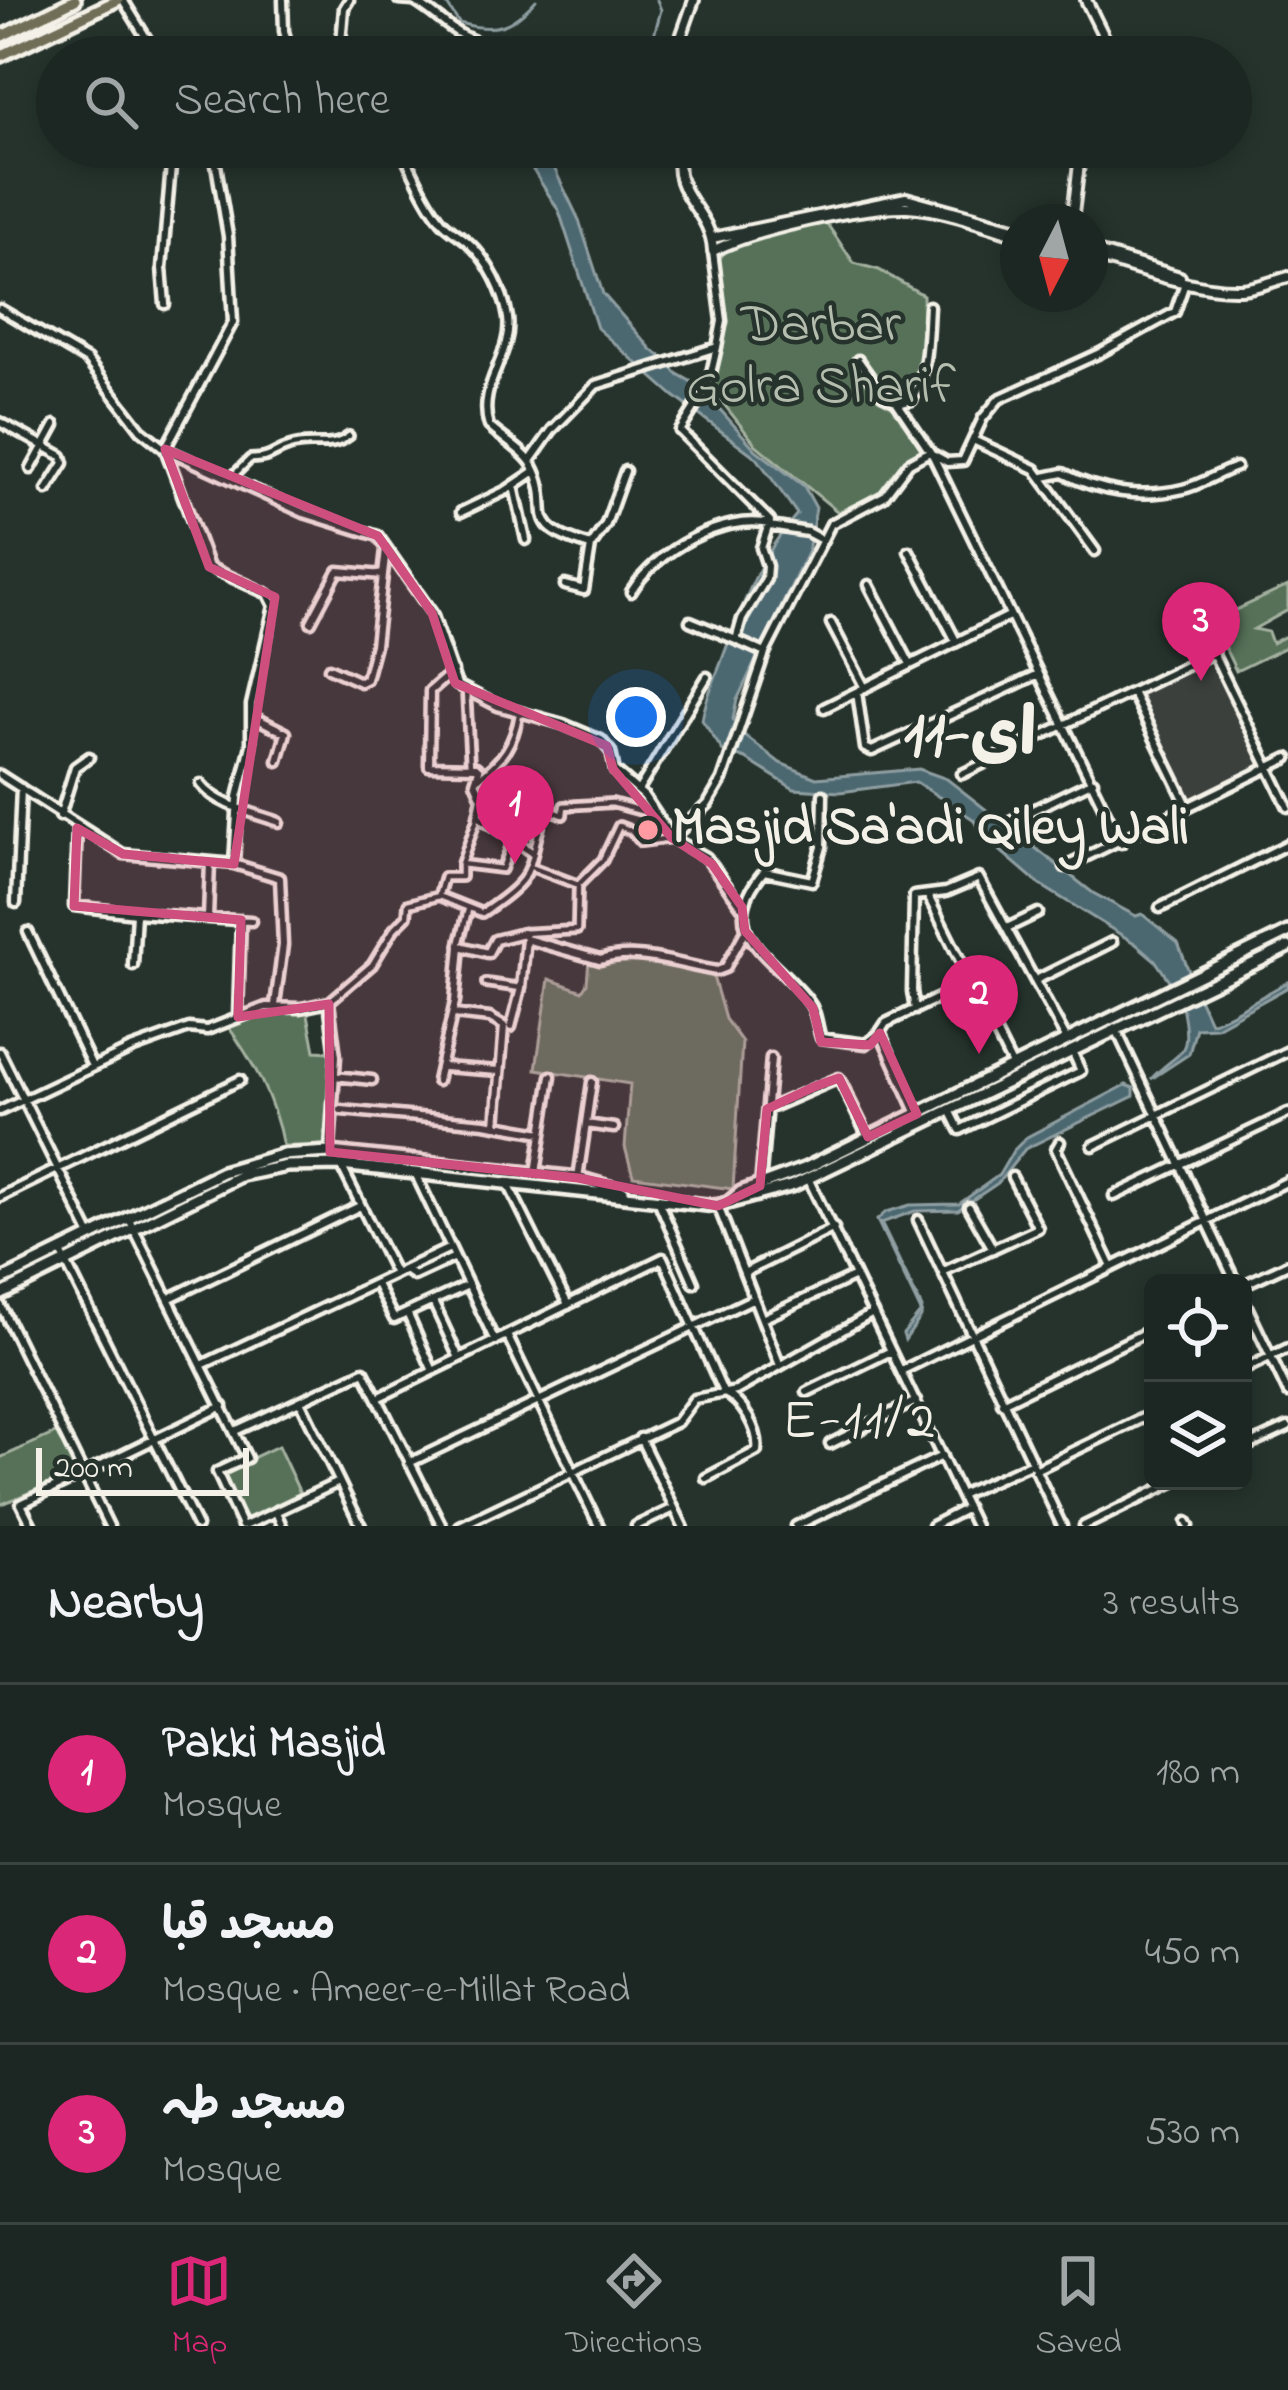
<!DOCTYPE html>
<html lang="en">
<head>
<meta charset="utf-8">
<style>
	:root { --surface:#1c2622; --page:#252e2a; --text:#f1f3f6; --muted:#a0a5a5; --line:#3a4340; --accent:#db2777 }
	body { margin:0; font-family:"Indie Flower","Playpen Sans Arabic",sans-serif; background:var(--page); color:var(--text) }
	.controls { position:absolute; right:36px; bottom:36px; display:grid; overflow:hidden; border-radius:18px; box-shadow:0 6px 18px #0003 }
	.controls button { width:108px; height:108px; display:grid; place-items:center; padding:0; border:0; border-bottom:3px solid var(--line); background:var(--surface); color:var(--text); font:60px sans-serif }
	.compass { position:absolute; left:1000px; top:204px; width:108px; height:108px; border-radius:50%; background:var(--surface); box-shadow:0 6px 18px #0003; rotate:186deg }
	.scale { position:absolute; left:36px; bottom:30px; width:213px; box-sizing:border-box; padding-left:12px; border:6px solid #f4f1e8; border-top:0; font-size:33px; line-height:42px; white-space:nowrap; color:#f4f1e8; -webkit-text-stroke:9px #26332d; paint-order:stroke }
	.you { position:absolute; left:636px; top:717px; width:42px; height:42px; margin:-30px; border:9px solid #fff; border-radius:50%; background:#1a73e8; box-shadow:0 0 0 18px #1a73e833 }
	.badge { display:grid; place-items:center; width:78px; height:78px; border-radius:50%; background:var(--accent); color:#fff; font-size:39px; font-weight:700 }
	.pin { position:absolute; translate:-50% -99px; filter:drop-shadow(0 3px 6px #0008) }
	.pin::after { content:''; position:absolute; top:63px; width:42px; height:36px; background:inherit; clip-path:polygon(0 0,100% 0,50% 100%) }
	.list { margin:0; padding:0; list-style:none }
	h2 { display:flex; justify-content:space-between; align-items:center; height:156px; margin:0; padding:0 48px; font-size:51px }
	h2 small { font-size:39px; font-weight:400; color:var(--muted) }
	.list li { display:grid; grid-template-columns:78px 1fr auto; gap:36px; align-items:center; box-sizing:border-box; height:180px; padding:0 48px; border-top:3px solid var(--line) }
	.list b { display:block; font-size:45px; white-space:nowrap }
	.list p { margin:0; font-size:39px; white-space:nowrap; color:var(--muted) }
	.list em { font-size:39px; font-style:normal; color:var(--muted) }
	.icon { flex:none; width:66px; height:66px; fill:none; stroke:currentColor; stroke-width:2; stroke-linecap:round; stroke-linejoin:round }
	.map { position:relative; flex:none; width:1288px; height:1526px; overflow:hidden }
	.search { position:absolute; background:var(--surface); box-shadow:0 6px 18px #0003; left:36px; right:36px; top:36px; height:132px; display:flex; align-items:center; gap:30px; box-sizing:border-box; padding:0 42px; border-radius:66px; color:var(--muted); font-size:45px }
	.sheet { height:696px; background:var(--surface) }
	nav { display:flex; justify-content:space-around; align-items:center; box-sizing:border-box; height:168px; border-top:3px solid var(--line); background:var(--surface); font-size:33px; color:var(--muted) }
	nav a { display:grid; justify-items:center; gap:6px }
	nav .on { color:var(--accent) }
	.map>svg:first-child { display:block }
	.built { fill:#3a403d }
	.green { fill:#567158; stroke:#a5b1a0; stroke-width:3 }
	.water { fill:#4b6771; stroke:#8f9ea1; stroke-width:3 }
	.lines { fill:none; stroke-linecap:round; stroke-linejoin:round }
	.stream { stroke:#8f9ea1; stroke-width:3 }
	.pedestrian-casing { stroke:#f4f1e8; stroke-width:14 }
	.minor-casing { stroke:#f4f1e8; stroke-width:15 }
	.tertiary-casing { stroke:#f4f1e8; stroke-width:16 }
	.secondary-casing { stroke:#f4f1e8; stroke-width:18 }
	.primary-casing { stroke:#f4f1e8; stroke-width:18 }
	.pedestrian { stroke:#26332d; stroke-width:4.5 }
	.minor { stroke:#26332d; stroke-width:6 }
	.tertiary { stroke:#26332d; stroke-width:8 }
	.secondary { stroke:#26332d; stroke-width:9 }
	.primary { stroke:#716e59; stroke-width:9 }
	.marked { fill:#ce4e7e; fill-opacity:0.2; stroke:#ce4e7e; stroke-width:9; stroke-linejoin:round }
	.poi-dot { fill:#ff9aa2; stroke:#26332d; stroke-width:4.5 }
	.labels { text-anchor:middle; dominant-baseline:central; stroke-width:9; stroke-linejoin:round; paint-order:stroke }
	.park-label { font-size:54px; fill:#b5beae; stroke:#26332d }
	.poi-label { font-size:54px; font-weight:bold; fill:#f4f1e8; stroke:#26332d; text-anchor:start }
	.neighbourhood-label { font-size:57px; letter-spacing:3px; fill:#f4f1e8; stroke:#26332d }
	.district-label { font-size:66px; font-weight:bold; fill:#f4f1e8; stroke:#26332d }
</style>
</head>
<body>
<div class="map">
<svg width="1288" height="1526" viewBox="0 0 1288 1526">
	<rect width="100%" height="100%" fill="#26332d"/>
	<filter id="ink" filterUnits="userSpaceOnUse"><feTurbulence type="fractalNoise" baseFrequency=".00833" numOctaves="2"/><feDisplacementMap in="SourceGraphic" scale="24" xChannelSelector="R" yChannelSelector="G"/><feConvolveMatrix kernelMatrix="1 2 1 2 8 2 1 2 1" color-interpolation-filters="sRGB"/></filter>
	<g filter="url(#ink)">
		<path class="built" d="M1206,659l55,103 -70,37 -57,-104z"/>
		<path class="green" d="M825,221l29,42 25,7 44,25 1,67 -22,58 22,31 -25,15 -18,26 -43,20 -82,-67 -45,-57 17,-66 -9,-63c22,-30 73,-25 106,-38z
			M1288,586v24l-34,19 14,3 4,11 16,-8v11l-52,25 -24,-50z
			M589,960l70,2 53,11 13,46 17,23 -9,147 -100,-13 -8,-29 5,-63 -94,-15 13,-90 33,12 5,-8z
			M284,1008l23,1 8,42 16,1 -5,94h-43c-9,-48 -30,-85 -58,-124z
			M60,1431l21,40 -81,34v-47z
			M278,1446l22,47 -57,27 -22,-47z"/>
		<path class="water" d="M537,147h7l35,73 24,74 49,56 15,10 9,13 23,13 57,64 48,36 12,22 -8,43 -71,149 -4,19 7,13 40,31 36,15 103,-9 28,10 146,114 43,23 6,-2 36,29 12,31 -20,8 -15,-22 -19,-16 -97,-60 -57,-49 -9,-16 -57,-37 -76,10 -46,-3 -48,-30 -23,-8 -21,-31c4,-24 13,-40 21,-63 19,-51 37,-102 74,-143l-40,-56 -83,-62 -77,-68 -38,-117 -28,-44z
			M1288,982v5l-72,40 -20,1 -7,26 -38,25c29,-31 42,-19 31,-73l17,-8 11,24c13,0 61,-32 78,-40z
			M1126,1085l8,3v8l-109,53 -27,34 -40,27 -43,1 -34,12 41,85 -1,9 -16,23 -2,-6 18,-22 -44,-92 9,-8 24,-7 49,-1 40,-29 14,-24 14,-14z"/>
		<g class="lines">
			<path class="stream" d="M444,0l15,23c36,10 52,5 77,-23
				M648,57l13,-47 -4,-10
				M550,162l-2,-11 5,-4"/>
			<g class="pedestrian-casing">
				<path id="pedestrian" d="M232,477l18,-18c25,-1 20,-6 39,-12 22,-8 40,4 60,-11
					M466,690l4,76
					M479,778c24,-19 35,-34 40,-64
					M461,864l17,-48
					M531,867l45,17
					M439,894l5,-17h17v-13l41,5 11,-29
					M521,933l56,-3 1,-45 25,-25 16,-34 13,5 9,11 31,-4
					M459,945l9,-35
					M486,983l35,5
					M329,1002l43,-37 22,-36 13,-13 1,-12 31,-8 43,17c62,-41 42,-43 64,-105l17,7 1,-9 48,-3 44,12"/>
			</g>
			<g class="minor-casing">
				<path id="minor" d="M123,0l35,57
					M283,0l1,31 7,26
					M399,0l14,1
					M412,0c28,15 44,40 78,45
					M341,43l3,-35 5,-8
					M213,147l15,89 5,86 -68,127 44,118 59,27 6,12 -23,99v40l-13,52 -4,67
					M400,147c13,23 24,53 41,73 8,10 20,15 29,24 19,18 34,48 38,74 5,37 -32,69 -19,108 12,12 36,25 44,40 24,45 -16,59 58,80l15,-22 19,-53
					M165,304l-3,-36 10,-113 4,-8
					M0,309l87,51 54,70 24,19 139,64 74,23 54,77 25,72 41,21 65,18 38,16 10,12 4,19 29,25 28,42 34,19 36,50
					M717,347l-9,39 -28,45 90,90 -9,27 6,18 -1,13 -24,40 -6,21 29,13
					M858,360l24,34 14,7 37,55 188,387
					M898,404l14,-4c16,-30 15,-61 17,-94
					M0,422l62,34 2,7 -17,27
					M973,440l62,29 60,82
					M530,461l22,-31 44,-45 121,-38 5,-26 -9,-69
					M31,469l24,-44
					M1044,477l19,-4c36,19 78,26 120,16 18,-4 35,-16 53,-22
					M514,486l12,54
					M461,512l46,-22 28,-19
					M770,526l37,6 15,8
					M909,551l47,90
					M565,585l19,5 7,-44
					M869,585l41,79
					M631,592c25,-41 90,-78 139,-68
					M690,621l46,19
					M311,622l27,-51 45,4
					M831,623l34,65
					M1204,630l9,23
					M329,668l31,14 6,-3 9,-34 11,-96
					M453,671l-23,20 -1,75 47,1 3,3 -4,12 7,16 -4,18 55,37
					M857,692l8,56 7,3 167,-77
					M1132,692l56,115
					M824,708l185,-92
					M252,716l34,17 -8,28
					M962,774l251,-121 75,154
					M0,775l123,79 111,10 46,14 3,67 -8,60
					M201,784c16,21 52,29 78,38
					M639,789l68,-112
					M823,795l-1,52 -10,34 -48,-10c-53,63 11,85 45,131 8,10 8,25 12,36l45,6 14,-11
					M60,816l15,-49 14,-10
					M1010,821l83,-40
					M77,828l-3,78 62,7
					M672,838l36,-34 14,-24 43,-127 66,-129 53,-28 25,-33 20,-11 18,10 16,-1 20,-43 16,-19 101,-46 75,-41 10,-29
					M1065,867l223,-109
					M928,896l85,171
					M16,903l5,-115
					M1160,908l128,-64
					M208,918l43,3
					M1009,927l29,-14
					M28,932l64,134
					M133,965l3,-52 72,5 2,-56
					M1036,980l76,-38
					M915,1010l-3,-19 2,-95 32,-4 33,-14 88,162
					M454,1014l36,4 14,8 -8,99
					M238,1017l3,-97
					M511,1027l10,-39 5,-49
					M1117,1031l119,252
					M0,1052l91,184
					M443,1067l56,4
					M335,1076l37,4
					M437,1081l18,-79 5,-56 28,7 7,-13 28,-7 3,6 74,21c38,-12 79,5 117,11l8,-3 20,-36
					M767,1109l72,-31 29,59
					M341,1110l144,13 57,10
					M0,1111l131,-62 58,-21 18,2 59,-23 35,1 28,-6 7,54 -6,94
					M951,1112l9,18 121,-59 -8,-18
					M917,1114l-37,-82 6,-9 86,-41
					M586,1124l28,4
					M1060,1142l-4,7 56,118
					M1093,1146l195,-95
					M341,1165l54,109
					M415,1173l80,168
					M536,1173l15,-97
					M578,1178l14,-96
					M808,1178l167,348
					M509,1186l59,119
					M760,1186l11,-128
					M1114,1196l174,-83
					M0,1197l240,-117
					M657,1198l37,85
					M718,1206l61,157
					M969,1207l24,42
					M128,1217l119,241 -30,14 25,54
					M918,1220l144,306
					M61,1252l136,274
					M405,1270l9,6 41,-19
					M944,1271l94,-43 -26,-51
					M746,1272l88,-44
					M376,1284l18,35 74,-34
					M1243,1285l45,-21
					M170,1298l190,-92
					M1243,1298l45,95
					M433,1302l26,56
					M0,1304l109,222
					M408,1315l25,56
					M762,1319l93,-43
					M507,1335l92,191
					M204,1364l246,-116
					M1243,1370l45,-22
					M901,1371l387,-190
					M807,1392l84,-41
					M378,1398l285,-140 60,134c19,9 37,38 34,59l-51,27
					M300,1401l61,125
					M1002,1403l151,-74
					M235,1431l129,-60 78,155
					M640,1438l43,88
					M830,1444l86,-43
					M1243,1448l45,-21
					M409,1463l345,-165
					M1035,1470l118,-57
					M960,1495l72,-32
					M276,1512l6,14
					M1187,1522l2,4
					M32,1526l-11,-22 202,-98
					M245,1526l94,-44
					M460,1526l217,-104 17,-23 42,-8 137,-78
					M636,1526l38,-18
					M796,1526l146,-70
					M932,1526l35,-18
					M1084,1526l92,-45"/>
			</g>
			<g class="tertiary-casing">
				<path id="tertiary" d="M1086,0l28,57
					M674,57l20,-57
					M681,147c-14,49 30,60 32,104 40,-21 148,-45 194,-44 37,2 76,18 111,28
					M1072,222l9,-75
					M712,238l194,-40 112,31
					M1090,250l90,27
					M1090,255c43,13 107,36 151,34 16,-1 32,-8 47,-12"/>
			</g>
			<g class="secondary-casing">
				<path id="secondary" d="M729,1202l12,-10 63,-23 484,-237
					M0,1281l222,-109 59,-17 49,-3 86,9 162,17 45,13
					M0,1295l242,-120 45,-9 54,-1 375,41 78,-21 494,-238"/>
			</g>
			<g class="primary-casing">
				<path id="primary" d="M0,37l75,-37
					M0,56l118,-56"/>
			</g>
			<use href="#pedestrian" class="pedestrian"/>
			<use href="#minor" class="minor"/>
			<use href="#tertiary" class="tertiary"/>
			<use href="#secondary" class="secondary"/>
			<use href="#primary" class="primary"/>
		</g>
	</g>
	<path class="marked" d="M165,449l213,87 54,77 23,70 152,63 6,23 59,69 40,26 30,43 3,24 68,77 8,34 49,3 10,-12 37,81 -49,23 -29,-59 -23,8 -49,23 -7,77 -42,20 -140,-28 -248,-26 -1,-148 -91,13 3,-97 -167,-14 3,-78 46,26 111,10 41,-267 -66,-30z"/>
	<circle class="poi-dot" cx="648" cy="830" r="12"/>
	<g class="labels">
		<g class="park-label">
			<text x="821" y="327">Darbar<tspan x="821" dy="62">Golra Sharif</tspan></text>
		</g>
		<g class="poi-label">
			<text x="672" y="830">Masjid Sa'adi Qiley Wali</text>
		</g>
		<g class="neighbourhood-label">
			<text x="860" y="1423">E-11/2</text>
		</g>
		<g class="district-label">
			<text x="970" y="738">ای-11</text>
		</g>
	</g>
</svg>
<div class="controls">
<button><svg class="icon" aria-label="locate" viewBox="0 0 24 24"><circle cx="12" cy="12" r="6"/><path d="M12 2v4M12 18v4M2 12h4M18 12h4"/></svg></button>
<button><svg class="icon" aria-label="layers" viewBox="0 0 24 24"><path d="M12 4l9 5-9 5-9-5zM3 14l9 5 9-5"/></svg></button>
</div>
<svg class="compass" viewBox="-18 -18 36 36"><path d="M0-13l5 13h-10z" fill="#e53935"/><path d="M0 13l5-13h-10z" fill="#a0a5a5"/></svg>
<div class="scale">200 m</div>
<div class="you"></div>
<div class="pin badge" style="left:515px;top:864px">1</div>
<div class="pin badge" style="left:979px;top:1054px">2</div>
<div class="pin badge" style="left:1201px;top:681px">3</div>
<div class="search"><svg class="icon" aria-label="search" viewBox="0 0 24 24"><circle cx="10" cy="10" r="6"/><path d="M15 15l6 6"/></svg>Search here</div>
</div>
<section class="sheet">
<h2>Nearby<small>3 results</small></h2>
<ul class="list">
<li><span class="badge">1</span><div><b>Pakki Masjid</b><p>Mosque</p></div><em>180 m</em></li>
<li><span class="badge">2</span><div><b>مسجد قبا</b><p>Mosque · Ameer-e-Millat Road</p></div><em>450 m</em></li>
<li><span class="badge">3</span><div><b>مسجد طہ</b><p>Mosque</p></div><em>530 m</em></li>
</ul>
</section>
<nav>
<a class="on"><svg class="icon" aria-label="map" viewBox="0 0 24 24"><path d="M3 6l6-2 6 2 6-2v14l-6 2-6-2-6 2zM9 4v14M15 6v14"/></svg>Map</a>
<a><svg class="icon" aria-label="directions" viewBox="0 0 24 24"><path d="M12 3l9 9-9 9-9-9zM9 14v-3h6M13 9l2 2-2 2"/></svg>Directions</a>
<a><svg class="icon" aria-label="saved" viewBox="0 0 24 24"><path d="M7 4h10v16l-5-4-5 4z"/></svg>Saved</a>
</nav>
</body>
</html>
